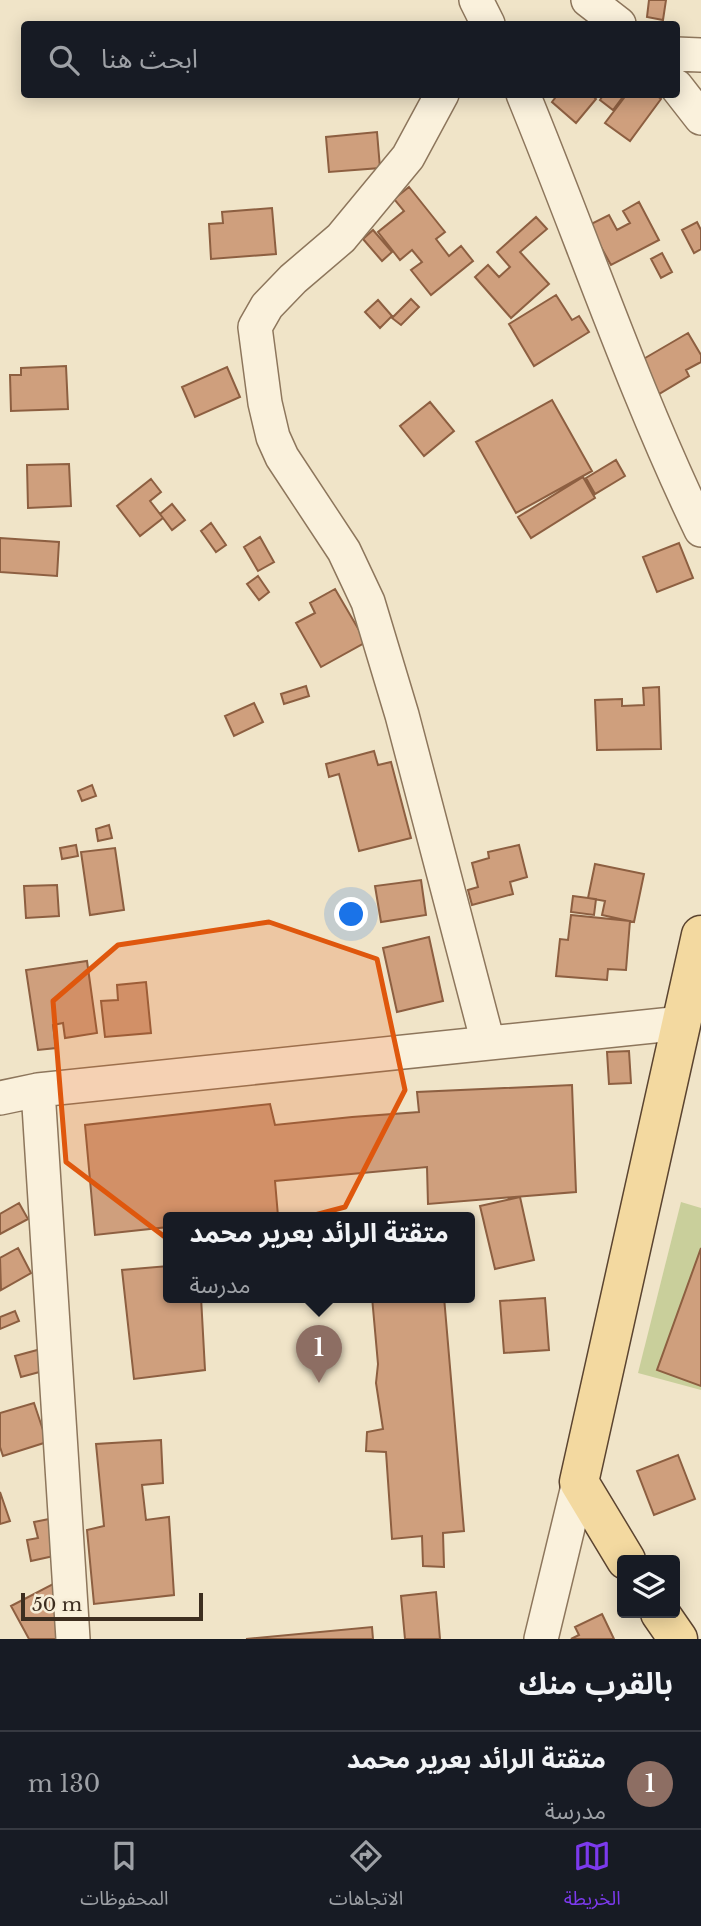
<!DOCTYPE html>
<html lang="ar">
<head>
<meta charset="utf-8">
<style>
	:root { --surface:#171b24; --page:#20242c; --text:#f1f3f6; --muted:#9ea1a6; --line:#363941; --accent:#7c3aed }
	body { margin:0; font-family:"Libre Baskerville","Noto Sans Arabic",serif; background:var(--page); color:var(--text); direction:rtl }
	.controls { position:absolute; right:21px; bottom:21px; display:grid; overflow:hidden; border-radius:7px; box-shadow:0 4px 18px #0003 }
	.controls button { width:63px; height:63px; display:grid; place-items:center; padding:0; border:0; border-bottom:2px solid var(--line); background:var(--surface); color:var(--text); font:35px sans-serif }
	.scale { position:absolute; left:21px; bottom:18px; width:182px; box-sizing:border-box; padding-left:7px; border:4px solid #3d2e20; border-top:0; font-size:19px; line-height:24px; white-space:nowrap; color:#3d2e20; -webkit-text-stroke:5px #f7eed8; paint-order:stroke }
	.you { position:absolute; left:352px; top:915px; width:24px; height:24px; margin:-18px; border:5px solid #fff; border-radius:50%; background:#1a73e8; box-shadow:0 0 0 10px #1a73e833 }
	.badge { display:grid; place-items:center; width:46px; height:46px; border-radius:50%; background:var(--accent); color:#fff; font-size:23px; font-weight:700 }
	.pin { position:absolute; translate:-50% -58px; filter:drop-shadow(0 2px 4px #0008) }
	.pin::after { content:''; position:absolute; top:37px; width:24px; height:21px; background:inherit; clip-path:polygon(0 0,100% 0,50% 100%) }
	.popup { position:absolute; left:163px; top:1212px; width:312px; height:91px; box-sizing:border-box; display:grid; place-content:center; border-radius:7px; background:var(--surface); filter:drop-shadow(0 2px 5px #0005); font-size:23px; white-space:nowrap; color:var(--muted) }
	.popup b { font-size:26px; color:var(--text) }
	.popup::after { content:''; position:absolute; left:50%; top:100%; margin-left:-14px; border:14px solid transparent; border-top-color:var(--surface) }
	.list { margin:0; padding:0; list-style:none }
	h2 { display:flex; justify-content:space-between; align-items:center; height:91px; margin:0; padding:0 28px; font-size:30px }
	h2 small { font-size:23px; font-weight:400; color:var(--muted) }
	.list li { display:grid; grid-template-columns:46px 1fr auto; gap:21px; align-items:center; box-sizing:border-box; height:98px; padding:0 28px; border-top:2px solid var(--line) }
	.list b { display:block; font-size:26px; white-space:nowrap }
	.list p { margin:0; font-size:23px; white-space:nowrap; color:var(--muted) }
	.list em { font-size:23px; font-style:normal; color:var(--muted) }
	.icon { flex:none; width:38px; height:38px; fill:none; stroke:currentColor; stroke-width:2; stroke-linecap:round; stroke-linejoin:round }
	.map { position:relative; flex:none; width:701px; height:1639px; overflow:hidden; direction:ltr }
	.search { position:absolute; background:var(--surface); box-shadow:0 4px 18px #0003; left:21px; right:21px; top:21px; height:77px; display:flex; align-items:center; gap:18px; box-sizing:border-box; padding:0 24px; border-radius:7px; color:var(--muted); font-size:26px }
	.sheet { height:189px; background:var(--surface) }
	nav { display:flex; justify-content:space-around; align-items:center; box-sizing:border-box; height:98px; border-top:2px solid var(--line); background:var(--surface); font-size:19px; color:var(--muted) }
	nav a { display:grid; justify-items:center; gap:4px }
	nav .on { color:var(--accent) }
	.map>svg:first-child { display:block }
	.green { fill:#c9cf9b }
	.building { fill:#cf9f7d; stroke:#8d5f41; stroke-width:2 }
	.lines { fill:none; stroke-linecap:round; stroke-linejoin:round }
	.minor-casing { stroke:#8d765c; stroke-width:36 }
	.major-casing { stroke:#5b4430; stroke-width:41 }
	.minor { stroke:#faf1dc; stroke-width:33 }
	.major { stroke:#f3d9a0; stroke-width:38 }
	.marked { fill:#df570d; fill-opacity:0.2; stroke:#df570d; stroke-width:5; stroke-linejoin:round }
</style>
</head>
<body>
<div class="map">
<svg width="701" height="1639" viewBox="0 0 701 1639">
	<rect width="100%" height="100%" fill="#f0e4c8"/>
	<path class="green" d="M681,1202l20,6v182l-63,-17z"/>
	<path class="building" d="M649,0h17l-3,20 -16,-3z
		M558,94h33l5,5 -20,24 -24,-21z
		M604,94h21l-12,16 -13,-10z
		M627,94h28l6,5 -31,42 -25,-18z
		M377,132l3,36 -51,4 -3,-35z
		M409,187l36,45 -9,7 13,17 12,-10 12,15 -42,34 -20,-25 11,-8 -10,-12 -12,10 -22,-28 26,-21 -10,-12z
		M639,202l20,38 -48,25 -15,-27 -9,-12 22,-11 8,15 13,-7 -7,-12z
		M272,208l4,46 -65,5 -2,-35 14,-1 -1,-11z
		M536,217l11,12 -27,23 29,32 -38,34 -36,-41 13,-12 11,12 11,-10 -13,-15z
		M697,222l4,8v19l-7,4 -12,-23z
		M373,230l19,22 -10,9 -19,-22z
		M662,253l10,19 -11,6 -10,-19z
		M556,295l16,25 7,-4 10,16 -55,34 -25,-42z
		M411,299l8,8 -18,18 -9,-7z
		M378,300l14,16 -12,12 -15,-16z
		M688,333l13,22v7l-15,8 3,6 -30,18 -19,-33z
		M66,366l2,43 -57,2 -1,-36h11v-7z
		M227,367l13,30 -45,20 -13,-30z
		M552,400l40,71 -76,42 -40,-71z
		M430,402l24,29 -30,25 -24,-30z
		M616,460l9,16 -30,18 -9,-16z
		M69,464l2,42 -43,2 -1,-43z
		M583,477l12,21 -64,40 -13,-21z
		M151,479l10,13 -11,9 13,17 -23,18 -23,-30z
		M172,504l13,16 -13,10 -12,-16z
		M211,523l15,22 -10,7 -15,-21z
		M260,537l14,25 -16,9 -14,-24z
		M0,538l59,4 -2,34 -57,-4z
		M679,543l14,35 -36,14 -14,-35z
		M258,576l11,16 -10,8 -12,-16z
		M335,589l31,53 -45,25 -25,-44 19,-10 -5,-10z
		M306,686l3,10 -25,8 -3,-10z
		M659,687l2,62 -64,1 -2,-50 27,-1v7l22,-1 -1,-17z
		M254,703l9,19 -29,14 -9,-20z
		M374,751l4,14 13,-3 20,76 -52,13 -20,-77 -10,3 -3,-13z
		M92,785l4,11 -14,5 -4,-10z
		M109,825l3,13 -14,3 -2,-12z
		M76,845l2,11 -16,3 -2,-11z
		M519,845l8,32 -17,5 3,12 -41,11 -4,-15 10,-3 -6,-24 17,-5 -1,-6z
		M115,848l9,62 -34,5 -9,-63z
		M595,864l49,10 -10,48 -32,-7 3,-14 -17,-3z
		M421,880l5,35 -45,7 -6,-36z
		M57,885l2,31 -33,2 -2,-32z
		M573,896l23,3 -2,16 -23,-3z
		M571,915l59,6 -4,49 -18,-1 -1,11 -51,-4 4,-37 8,1z
		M429,937l14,64 -46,11 -14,-64z
		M87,961l10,72 -32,5 -2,-15 -10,2 3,23 -18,2 -12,-80z
		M146,982l5,51 -46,4 -4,-36 17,-1 -1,-15z
		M629,1051l2,32 -22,1 -2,-32z
		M572,1085l4,107 -148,12 -1,-37 -152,14 3,35 -110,1v10l-73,8 -10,-110 185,-21 5,21 77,-8 67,-5 -2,-20z
		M520,1197l14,63 -39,9 -15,-63z
		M19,1203l9,16 -28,15v-20z
		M18,1248l13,25 -30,17 -1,-32z
		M701,1248v138l-44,-16z
		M168,1266v31h33l4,73 -71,9 -12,-109z
		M372,1297h72l20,234 -21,2 1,34 -21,-1 -1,-30 -30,3 -6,-87 -20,-1 1,-19 16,-3 -7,-46 2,-19z
		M545,1298l4,52 -45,3 -4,-52z
		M15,1311l4,10 -19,8v-12z
		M52,1346l6,21 -37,10 -6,-21z
		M34,1403l13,39 -44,14 -3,-9v-34z
		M161,1440l2,43 -21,2 4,35 23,-3 5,78 -80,9 -7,-74 17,-4 -8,-82z
		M678,1455l17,44 -41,16 -17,-44z
		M0,1492l10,29 -10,3z
		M64,1516l8,36 -41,9 -4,-21 11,-2 -4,-16z
		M53,1584l23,43 -20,12h-27l-18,-33z
		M436,1592l4,47h-35l-4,-43z
		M602,1614l12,25h-43l8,-4 -4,-8z
		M372,1627l1,12h-127z"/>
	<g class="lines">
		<g class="minor-casing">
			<path id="minor" d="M476,0l12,24
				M588,0l31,24
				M676,54l25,1
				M676,86l25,32
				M442,94l-34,63 -67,81 -48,41 -26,27 -12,21 10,76 8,34 9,20 62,94 24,51 34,113 86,328
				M523,94c60,146 110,295 178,436
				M38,1090l35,549
				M0,1098l38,-8 644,-67
				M541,1639l38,-157"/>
		</g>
		<g class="major-casing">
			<path id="major" d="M626,1560l-47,-78 122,-547
				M660,1613l18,26"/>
		</g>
		<use href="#minor" class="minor"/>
		<use href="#major" class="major"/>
	</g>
	<path class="marked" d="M269,922l108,37 28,131 -60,117 -163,43 -116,-88 -13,-161 65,-56z"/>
</svg>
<div class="controls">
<button><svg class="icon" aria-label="layers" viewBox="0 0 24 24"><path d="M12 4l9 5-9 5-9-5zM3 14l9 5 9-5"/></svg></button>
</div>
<div class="scale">50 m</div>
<div class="you"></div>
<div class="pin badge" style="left:319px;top:1383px;background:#8d6e63">1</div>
<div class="popup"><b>متقتة الرائد بعرير محمد</b>مدرسة</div>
<div class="search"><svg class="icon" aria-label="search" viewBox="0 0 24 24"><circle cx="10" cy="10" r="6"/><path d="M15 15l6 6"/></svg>ابحث هنا</div>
</div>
<section class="sheet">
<h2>بالقرب منك<small></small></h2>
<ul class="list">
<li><span class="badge" style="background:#8d6e63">1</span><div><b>متقتة الرائد بعرير محمد</b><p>مدرسة</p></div><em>130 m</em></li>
</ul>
</section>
<nav>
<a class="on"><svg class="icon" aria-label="map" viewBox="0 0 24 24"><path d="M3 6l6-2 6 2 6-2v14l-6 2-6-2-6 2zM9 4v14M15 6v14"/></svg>الخريطة</a>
<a><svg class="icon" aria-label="directions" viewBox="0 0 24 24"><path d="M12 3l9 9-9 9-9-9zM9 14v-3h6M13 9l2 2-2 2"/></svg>الاتجاهات</a>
<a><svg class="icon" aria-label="saved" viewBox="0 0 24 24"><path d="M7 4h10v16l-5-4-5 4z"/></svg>المحفوظات</a>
</nav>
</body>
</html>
